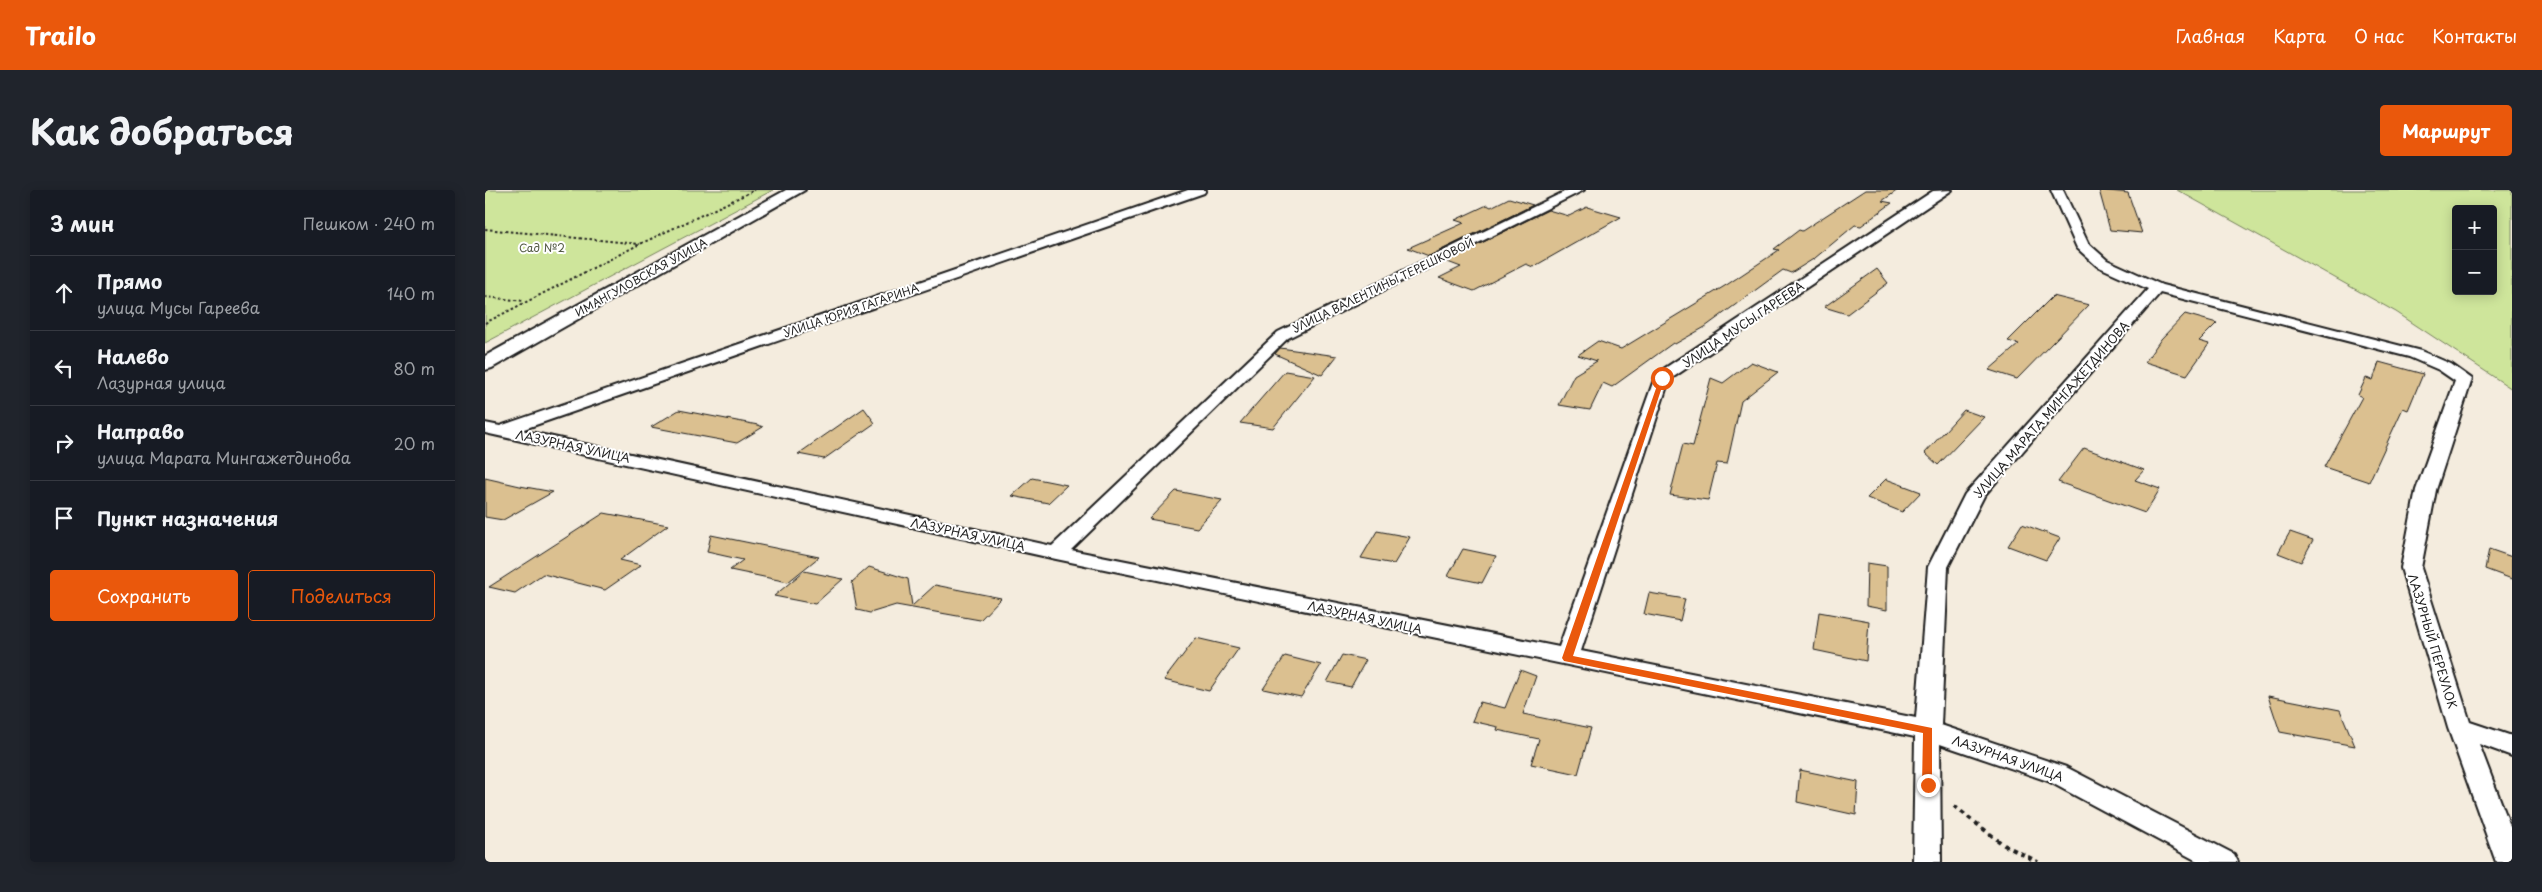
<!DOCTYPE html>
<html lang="ru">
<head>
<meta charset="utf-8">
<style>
	:root { --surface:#171b24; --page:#20242c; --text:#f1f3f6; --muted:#9ea1a6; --line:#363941; --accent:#ea580c }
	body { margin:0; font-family:"Playpen Sans",sans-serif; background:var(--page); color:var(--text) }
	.controls { position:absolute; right:15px; top:15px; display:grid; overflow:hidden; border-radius:5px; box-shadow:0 2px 12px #0003 }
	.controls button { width:45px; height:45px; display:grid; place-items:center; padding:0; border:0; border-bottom:1px solid var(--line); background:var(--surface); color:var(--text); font:25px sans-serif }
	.stop { position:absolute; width:15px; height:15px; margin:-11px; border:4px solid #ea580c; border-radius:50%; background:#fff }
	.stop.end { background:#ea580c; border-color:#fff; box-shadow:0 1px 5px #0008 }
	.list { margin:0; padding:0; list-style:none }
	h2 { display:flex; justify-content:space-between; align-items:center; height:65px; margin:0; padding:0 20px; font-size:21px }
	h2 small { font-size:16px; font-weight:400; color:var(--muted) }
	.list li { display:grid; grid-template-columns:32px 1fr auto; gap:15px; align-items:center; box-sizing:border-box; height:75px; padding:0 20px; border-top:1px solid var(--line) }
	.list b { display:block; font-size:19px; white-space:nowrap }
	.list p { margin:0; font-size:16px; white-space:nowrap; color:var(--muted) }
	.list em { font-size:16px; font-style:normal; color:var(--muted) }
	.actions { display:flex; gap:10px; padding:15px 20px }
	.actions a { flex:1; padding:11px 0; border:1px solid var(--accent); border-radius:5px; text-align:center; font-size:18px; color:var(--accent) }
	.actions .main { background:var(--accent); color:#fff }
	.icon { flex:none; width:28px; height:28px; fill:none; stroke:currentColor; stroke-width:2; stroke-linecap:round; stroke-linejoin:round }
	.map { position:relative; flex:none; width:2027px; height:672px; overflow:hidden; border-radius:5px }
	header { display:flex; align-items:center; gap:30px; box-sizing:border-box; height:70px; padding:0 25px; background:var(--accent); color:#fff }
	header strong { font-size:24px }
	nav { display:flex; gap:28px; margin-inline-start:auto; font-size:18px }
	.intro { display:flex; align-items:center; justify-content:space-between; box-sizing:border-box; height:120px; padding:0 30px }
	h1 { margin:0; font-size:35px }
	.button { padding:12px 22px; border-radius:5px; background:var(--accent); color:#fff; font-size:18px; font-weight:700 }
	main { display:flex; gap:30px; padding:0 30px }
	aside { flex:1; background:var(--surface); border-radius:5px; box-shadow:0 2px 12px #0003 }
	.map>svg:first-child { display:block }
	.green { fill:#cee59b; stroke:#75805c; fill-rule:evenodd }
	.building { fill:#dbc090; stroke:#1c1c1c }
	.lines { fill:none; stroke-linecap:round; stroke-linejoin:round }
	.minor-casing { stroke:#1c1c1c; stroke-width:4 }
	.tertiary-casing { stroke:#1c1c1c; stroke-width:4 }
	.path-far1 { stroke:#1c1c1c; stroke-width:2; stroke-dasharray:2.5 2.5; stroke-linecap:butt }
	.path { stroke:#1c1c1c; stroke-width:4; stroke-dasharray:4.5 4.5; stroke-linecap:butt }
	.minor { fill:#fff; fill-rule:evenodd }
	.tertiary { fill:#fff; fill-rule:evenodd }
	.route { fill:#ea580c }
	.labels { text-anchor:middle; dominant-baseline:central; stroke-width:4; stroke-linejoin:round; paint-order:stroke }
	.far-park-label { font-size:11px; fill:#515842; stroke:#fff }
	.far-street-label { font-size:11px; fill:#1c1c1c; stroke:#fff }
	.street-label { font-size:12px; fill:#1c1c1c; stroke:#fff }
</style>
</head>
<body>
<header>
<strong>Trailo</strong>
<nav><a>Главная</a><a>Карта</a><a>О нас</a><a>Контакты</a></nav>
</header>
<div class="intro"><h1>Как добраться</h1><a class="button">Маршрут</a></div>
<main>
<aside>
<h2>3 мин<small>Пешком · 240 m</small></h2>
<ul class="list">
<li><svg class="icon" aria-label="ahead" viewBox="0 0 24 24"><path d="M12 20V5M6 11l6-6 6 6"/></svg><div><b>Прямо</b><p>улица Мусы Гареева</p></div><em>140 m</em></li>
<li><svg class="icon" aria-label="left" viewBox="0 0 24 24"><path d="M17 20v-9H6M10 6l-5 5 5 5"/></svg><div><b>Налево</b><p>Лазурная улица</p></div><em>80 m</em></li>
<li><svg class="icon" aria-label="right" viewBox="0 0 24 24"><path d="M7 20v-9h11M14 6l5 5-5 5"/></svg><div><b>Направо</b><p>улица Марата Мингажетдинова</p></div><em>20 m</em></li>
<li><svg class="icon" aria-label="arrive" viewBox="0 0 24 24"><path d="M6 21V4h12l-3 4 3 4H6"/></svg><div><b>Пункт назначения</b></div></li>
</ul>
<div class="actions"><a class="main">Сохранить</a><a>Поделиться</a></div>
</aside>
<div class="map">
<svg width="2027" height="672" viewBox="0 0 2027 672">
	<rect width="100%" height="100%" fill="#f4ecde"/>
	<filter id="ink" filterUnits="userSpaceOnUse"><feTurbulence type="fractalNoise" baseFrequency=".02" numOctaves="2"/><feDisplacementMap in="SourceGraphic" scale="10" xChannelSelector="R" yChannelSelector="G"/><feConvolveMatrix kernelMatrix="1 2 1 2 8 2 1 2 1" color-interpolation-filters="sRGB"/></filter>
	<g filter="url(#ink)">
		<path class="green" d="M0,0h288l-288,153z
			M1692,0h335v199l-116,-77zM1971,19h37v82h-37z"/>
		<path class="building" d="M1380,0h33l-16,11 10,2 -31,23 -6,-1 -40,33 -24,15 -8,-3 -78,57 -30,17 -2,-1 -61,44 -9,-4 -13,27 -31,-5 15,-30 23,-14 -19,-6 20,-14 23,8 107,-65 51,-34 -5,-1 25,-19 3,1z
			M1614,0l29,3 14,40 -32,-3z
			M1024,8l24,7 -104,51 -21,-8 56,-25 -9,-3 32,-15 4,2z
			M1102,17l34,10 -88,50 -7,-3 -52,27 -35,-13 22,-11 -16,-6 103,-51 21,6z
			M1392,79l11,14 -41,31 -23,-7z
			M1568,106l36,9 -72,74 -28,-9 30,-26 -11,-3z
			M1700,124l32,9 -18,18 10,3 -22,31 -42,-13 16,-23z
			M795,158l57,8 -15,19 -47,-21z
			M1266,172l27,10 -37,29 -14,63 -10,-1 -9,37 -38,-5 13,-51 10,2 18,-68 12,5z
			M1894,172l44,12 -15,36 -5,-2 -34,74 -45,-15 38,-70 -4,-2 8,-17 7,2z
			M800,181l30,5 -42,52 -33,-5z
			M379,218l11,15 -51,36 -26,-5z
			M194,220l79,15 5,2 -26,16 -86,-16z
			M1479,220l20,7 -46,48 -13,-12z
			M1599,258l60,22 -9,10 25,9 -15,24 -87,-31z
			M0,288l35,8 33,6 -50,28 -18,-3z
			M547,288l35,7 -19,18 -36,-7z
			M1401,289l35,13 -19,20 -35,-14z
			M691,301l46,9 -25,28 -48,-9z
			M119,323l64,12 -48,35 21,5 -36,25 -62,-16 -28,19 -26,-6z
			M1537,334l38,14 -14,22 -38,-14z
			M892,341l33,6 -16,27 -33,-6z
			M1805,342l23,8 -12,22 -23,-9z
			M226,345l108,22 -31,25 -58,-12 13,-10 -36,-8z
			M978,359l33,7 -14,27 -34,-7z
			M2004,359l23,8v22l-27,-10z
			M1382,373l20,3v44l-21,-4z
			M384,377l39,12 4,27 23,-21 66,13 -21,22 -84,-15 -26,8 -13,-3 -5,-28z
			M319,381l39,8 -28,25 -41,-8z
			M1164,403l36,6 -5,22 -36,-7z
			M1334,422l50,9 -3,40 -52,-11z
			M711,448l43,10 -30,43 -45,-11z
			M857,465l24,5 -15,27 -24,-5z
			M800,466l36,9 -20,32 -38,-8z
			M1035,480l16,6 -13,38 68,14 -13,46 -47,-10 8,-25 -42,-9 1,-3 -26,-6 8,-19 25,6z
			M1783,506l72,14 15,36 -75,-14z
			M1315,580l58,12 -2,33 -59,-13z"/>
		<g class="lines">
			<g class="minor-casing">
				<path id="minor" d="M703,0h18l-2,3 -683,237 531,116 226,-214 290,-142h16l-296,148 -217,212 488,97 97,-273 277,-183 19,-1 -283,190 -88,271 335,67 12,-151 37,-73 183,-205 -51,-23 -20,-18 -26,-58h12l25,53 19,17 55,25 259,66 30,13 21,15 -36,111 -15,78 49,154 42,14v20l-33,-12 33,87v31h-16l-48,-134 -47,-160 15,-78 39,-109 -16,-11 -30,-13 -249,-64 -176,203 -36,71 -7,158 125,42 168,87 4,8h-39l-151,-81 -108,-37 1,118h-28l2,-125 -859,-178 -571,-126v-10l15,3z"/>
			</g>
			<g class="tertiary-casing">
				<path id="tertiary" d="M301,0h19l-313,178 -7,2v-14z"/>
			</g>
			<path class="path-far1" d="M0,39l155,15
				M0,107l39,4
				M0,133l155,-79 115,-54"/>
			<path class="path" d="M1469,616l50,39 34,17"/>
			<use href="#minor" class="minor"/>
			<use href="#tertiary" class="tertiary"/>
		</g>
	</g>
	<path class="route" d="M1175,187l5,1 -92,278 359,72v60h-8l-2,-3 1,-52 -359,-72 -2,-3z"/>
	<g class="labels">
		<g class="far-park-label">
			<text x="57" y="57">Сад №2</text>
		</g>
		<g class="far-street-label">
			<text transform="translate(156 87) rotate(-29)">ИМАНГУЛОВСКАЯ УЛИЦА</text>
			<text transform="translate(898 95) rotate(-26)">УЛИЦА ВАЛЕНТИНЫ ТЕРЕШКОВОЙ</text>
			<text transform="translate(366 120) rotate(-19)">УЛИЦА ЮРИЯ ГАГАРИНА</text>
		</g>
		<g class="street-label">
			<text transform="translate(1258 134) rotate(-34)">УЛИЦА МУСЫ ГАРЕЕВА</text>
			<text transform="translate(1566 219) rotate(-49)">УЛИЦА МАРАТА МИНГАЖЕТДИНОВА</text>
			<text transform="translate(88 256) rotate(12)">ЛАЗУРНАЯ УЛИЦА</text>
			<text transform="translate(483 344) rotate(12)">ЛАЗУРНАЯ УЛИЦА</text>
			<text transform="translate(880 427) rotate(12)">ЛАЗУРНАЯ УЛИЦА</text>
			<text transform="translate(1948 451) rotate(73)">ЛАЗУРНЫЙ ПЕРЕУЛОК</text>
			<text transform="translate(1523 568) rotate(19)">ЛАЗУРНАЯ УЛИЦА</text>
		</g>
	</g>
</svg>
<div class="controls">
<button>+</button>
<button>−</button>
</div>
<div class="stop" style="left:1177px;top:188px"></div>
<div class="stop end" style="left:1443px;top:595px"></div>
</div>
</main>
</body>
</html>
